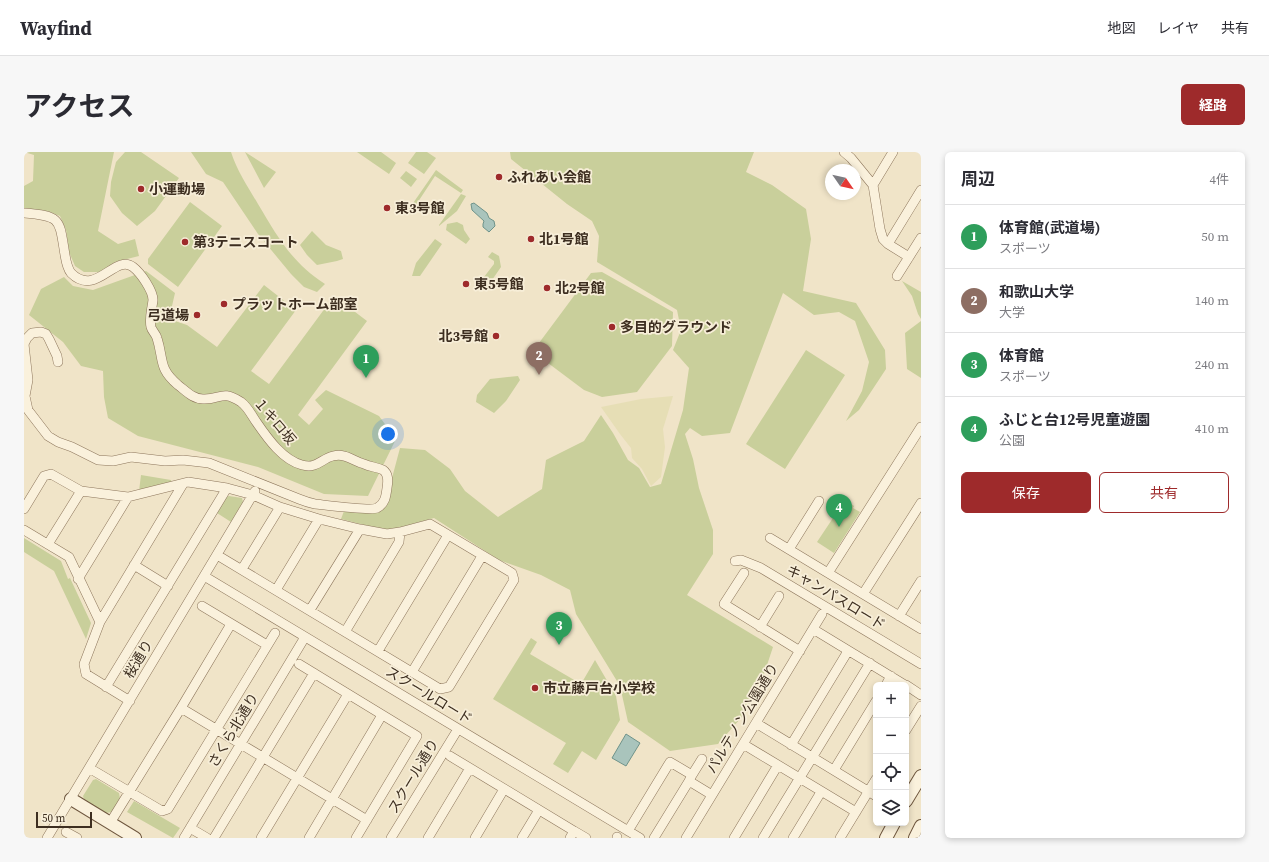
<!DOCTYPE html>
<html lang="ja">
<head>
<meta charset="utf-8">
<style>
	:root { --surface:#fff; --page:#f7f7f7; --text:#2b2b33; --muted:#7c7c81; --line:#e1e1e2; --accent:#9e2a2b }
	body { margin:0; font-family:"Source Serif 4","Noto Sans JP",serif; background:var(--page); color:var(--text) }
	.controls { position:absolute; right:12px; bottom:12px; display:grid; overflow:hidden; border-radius:6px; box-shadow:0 2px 6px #0003 }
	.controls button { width:36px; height:36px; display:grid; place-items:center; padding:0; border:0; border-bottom:1px solid var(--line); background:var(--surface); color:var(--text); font:20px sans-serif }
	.compass { position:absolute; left:801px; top:12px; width:36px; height:36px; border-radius:50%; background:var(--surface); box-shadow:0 2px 6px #0003; rotate:124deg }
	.scale { position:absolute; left:12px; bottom:10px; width:56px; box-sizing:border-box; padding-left:4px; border:2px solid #3d2e20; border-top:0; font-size:11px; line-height:14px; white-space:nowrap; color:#3d2e20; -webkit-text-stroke:3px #f7eed8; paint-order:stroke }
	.you { position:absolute; left:364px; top:282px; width:14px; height:14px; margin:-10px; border:3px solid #fff; border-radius:50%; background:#1a73e8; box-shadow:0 0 0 6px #1a73e833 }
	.badge { display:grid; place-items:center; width:26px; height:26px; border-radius:50%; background:var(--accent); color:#fff; font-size:13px; font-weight:700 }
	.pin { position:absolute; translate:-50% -33px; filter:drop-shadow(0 1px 2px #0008) }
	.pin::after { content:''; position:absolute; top:21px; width:14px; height:12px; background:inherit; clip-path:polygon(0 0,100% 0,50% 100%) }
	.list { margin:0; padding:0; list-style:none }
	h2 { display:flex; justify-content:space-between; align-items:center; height:52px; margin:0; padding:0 16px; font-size:17px }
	h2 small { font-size:13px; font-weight:400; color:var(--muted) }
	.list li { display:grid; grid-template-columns:26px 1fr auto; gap:12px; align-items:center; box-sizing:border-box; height:64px; padding:0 16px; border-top:1px solid var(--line) }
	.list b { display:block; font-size:15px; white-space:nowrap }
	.list p { margin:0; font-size:13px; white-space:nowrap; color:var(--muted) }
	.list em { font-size:13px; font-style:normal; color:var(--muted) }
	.actions { display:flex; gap:8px; padding:12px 16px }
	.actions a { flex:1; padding:9px 0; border:1px solid var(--accent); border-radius:6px; text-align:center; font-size:14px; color:var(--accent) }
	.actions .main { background:var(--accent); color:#fff }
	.icon { flex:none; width:22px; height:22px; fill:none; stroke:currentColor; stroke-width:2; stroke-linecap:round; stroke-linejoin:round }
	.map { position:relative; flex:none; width:897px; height:686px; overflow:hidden; border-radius:6px }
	header { display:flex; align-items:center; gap:24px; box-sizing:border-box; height:56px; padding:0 20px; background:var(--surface); border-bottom:1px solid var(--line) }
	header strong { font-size:19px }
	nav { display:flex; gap:22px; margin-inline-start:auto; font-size:14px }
	.intro { display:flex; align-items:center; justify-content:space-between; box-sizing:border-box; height:96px; padding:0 24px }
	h1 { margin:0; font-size:28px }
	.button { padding:10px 18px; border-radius:6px; background:var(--accent); color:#fff; font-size:14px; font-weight:700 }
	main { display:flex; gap:24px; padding:0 24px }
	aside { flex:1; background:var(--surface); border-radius:6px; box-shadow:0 2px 6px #0003 }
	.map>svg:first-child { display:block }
	.farmland { fill:#e6deb5 }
	.green { fill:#c9cf9b }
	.water { fill:#a9c4bc; stroke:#6f938a }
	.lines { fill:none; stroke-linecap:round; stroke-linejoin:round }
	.street-casing { stroke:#8d765c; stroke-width:10 }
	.secondary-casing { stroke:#6f573f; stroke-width:14 }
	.street { stroke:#faf1dc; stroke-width:9 }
	.secondary { stroke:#faf1dc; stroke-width:12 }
	.poi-dot { fill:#9e2a2b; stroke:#f7eed8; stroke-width:1.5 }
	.labels { text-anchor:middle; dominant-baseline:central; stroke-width:3.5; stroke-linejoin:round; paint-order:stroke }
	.poi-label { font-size:14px; font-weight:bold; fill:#3d2e20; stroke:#f7eed8; text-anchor:start }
	.street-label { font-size:14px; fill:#3d2e20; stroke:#f7eed8 }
</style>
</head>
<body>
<header>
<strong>Wayfind</strong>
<nav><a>地図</a><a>レイヤ</a><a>共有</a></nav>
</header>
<div class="intro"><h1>アクセス</h1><a class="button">経路</a></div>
<main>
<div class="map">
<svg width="897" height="686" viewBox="0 0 897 686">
	<rect width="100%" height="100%" fill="#f0e4c8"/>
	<path class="farmland" d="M649,244l-10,33 2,18 -4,30 -10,9 -9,-17 -10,-11 -1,-10 -11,-14 -19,-27 40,-8z"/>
	<path class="green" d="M0,0h90l-16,79 20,13 17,-5 4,17 -24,6 -15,10h-16l-9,-6 -6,-14 -3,-22 -6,-14 -10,-4 -26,-4v-22l9,-5 1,-26z
		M101,0h16l38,26 -24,33 -18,15 -15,-13 -12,-17 1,-14 5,-20z
		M167,0h40c6,19 17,35 27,52 19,32 34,59 67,80l-8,8 -13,-5 -13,-13 -33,-40 -35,-52 -17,-8z
		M221,0l31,20 -12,16z
		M333,0h24l15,11 -7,11z
		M392,0h11l9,6 -12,16 -16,-11z
		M486,0h244l-8,20 26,13 34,24 5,30 -8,52 53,12 29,47 1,19 -27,41 -13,11 16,-30 7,-29 -14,-41 -16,-9 -25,3 -31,-22 -53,140 -28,3 -12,-8 -5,6 8,25 6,29 14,42v24l-26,41 86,52 -15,45 -10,18 -30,34 -48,7 -42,-29 -8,-36 -44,-72 -6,-24 -29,-15 -42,-15 -65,-42 -39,11 -11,1 -43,-11 3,-8h31l9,-3 16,-60 25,2 25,19 15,22 33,26 44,-28 4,-29 38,-19 17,-26 12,18 15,27 11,8 11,19 11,-3 22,-74 6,-42 -16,-18 8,-20 -4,-20 -80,-48 2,-26 -7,-15 -25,-17 -56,-45z
		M412,18l27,20 -2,3 -26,-17 -23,35 -3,-2z
		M382,19l11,8 -6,8 -11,-9z
		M437,42l5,2 -9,15 -18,15v-1z
		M166,50l32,24 -44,61 -30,-23v-5z
		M433,70l6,3 1,5 6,9 -4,5 -20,-14 1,-6z
		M288,79l14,14 15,6 2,8 -6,2 -20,4 -10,-10 -7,-10z
		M411,87l7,5 -22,32h-8l4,-13z
		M468,100l7,4 2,11 -9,13 -8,-3 10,-13v-3l-6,-4z
		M122,119l29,22 -6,26 18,6 30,22 47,-62 32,25 -45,61 18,13 65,-88 33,25 -69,94 11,10 14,-16 -8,-9 11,-10 53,26 17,23 -28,57 -44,-2 -66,-27 -120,-31 -30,-18 -4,-21 -1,-26 -22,-5 -18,-24 -34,-27 12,-26 23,-12 9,9 20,4z
		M578,120l71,40 -1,34 -35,46 -35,5 -18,-7 -44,-33 -1,-14 52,-70z
		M878,129l19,11v27l-3,-5 -6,-18z
		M897,169v57l-14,-9 -2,-36z
		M782,198l39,25 -60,94 -39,-25z
		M494,224l2,4 -14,21 -12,12 -18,-11 1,-7 13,-16z
		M117,323l30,5 1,3 -33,8z
		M205,344l13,2 1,4 -12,20 -14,-9 9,-16z
		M821,348l9,6 -1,2 7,4 -26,41 -17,-11z
		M0,386l37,23 7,18 2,-1 21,45 -5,16 -32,-68 -30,-19z
		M507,486l6,4 -7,12 51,30 14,-24 21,36 4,24 -24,40 -14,-9 -14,22 -15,-9 13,-21 -73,-44z
		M72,627l23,14 1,6 -8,13 -6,1 -22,-14 -1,-3 10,-16z
		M110,649l46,27 -7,10 -46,-26z"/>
	<path class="water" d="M450,51l13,10 2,5 5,3 1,5 -6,6 -6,-5v-3l1,-3 -12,-11 -1,-6z
		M602,582l14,9 -14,23 -14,-8z"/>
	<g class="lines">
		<g class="street-casing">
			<path id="street" d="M820,0l7,6 22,27 7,44 3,10 5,5 21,13
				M849,33l20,-33
				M0,61c38,3 35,6 41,42 1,6 2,13 6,18 25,25 44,-20 62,-6 8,6 20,24 20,33 -1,9 -4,18 -2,27 1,4 5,7 6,11 7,22 1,30 21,47 8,6 15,14 25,14 18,1 18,-10 38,3 7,5 11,14 16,21 11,16 26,37 45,42 15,4 19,-6 31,-9 13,-3 20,5 31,8 6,3 13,3 19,6 6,4 5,12 4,18 -1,8 -2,16 -10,20 -7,3 -52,-3 -62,-4 -5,-1 -11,-3 -16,-5l-90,-36 -26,-3 -18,1 -34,-4 -18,4 -15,-1 -26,-13 -14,-5 -10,-6 -20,-26 -3,-14 3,-16 -4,-36 3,-6 5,-5 9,-1 5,2 3,5 8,17 1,6
				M864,92l33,-54
				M873,124l24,-38
				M897,275l-93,146 93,56
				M0,357l20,-33 7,-2 30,17 47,6 60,-15 39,6 26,7 27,12 39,12 41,10 27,5 13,-2 30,-8 82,49 2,7 -65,107 -9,2 -223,-134
				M0,378l45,27 31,65 -16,42 2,10 44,27
				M746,386l58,35
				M24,392l33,-53
				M765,397l30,-48
				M711,409l6,-1 20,8 160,96
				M110,413l34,21
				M218,417l38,-62
				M720,421l-20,31 76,47
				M180,424l436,262
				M54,427l50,-82
				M252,438l43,-71
				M839,442l58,-91
				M178,454l65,39
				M286,458l50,-81
				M875,464l22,-35
				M76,470l83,-138
				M736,475l19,-31
				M789,477l92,56
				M321,480l54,-90 1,-10
				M354,499l70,-116
				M275,512l118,72 -61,102
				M388,520l70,-116
				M862,533l5,-9
				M882,533l15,10
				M82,535l121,-199
				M157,556l186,112
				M732,571l120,73
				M882,578l15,-24
				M719,592l113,68
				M767,593l57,-94
				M426,604l124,75
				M65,616l73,43 6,-2 107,-176
				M810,618l42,-69
				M668,623l10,-16
				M86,671l71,-115 50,-84
				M166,676l17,10
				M604,679l42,-69 22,13 -3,6 23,14
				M42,680l11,6
				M23,686l208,-347
				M160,686l121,-201
				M190,686l100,-165
				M237,686l87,-144
				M285,686l73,-123
				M367,686l67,-109
				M404,686l42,-70
				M451,686l29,-49
				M498,686l17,-28
				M546,686l4,-7 12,7
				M593,686v-1
				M630,686l35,-57
				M662,686l136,-224
				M710,686l44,-73
				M739,686l107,-175
				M769,686l28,-46
				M816,686l36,-59"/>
		</g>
		<g class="secondary-casing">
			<path id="secondary" d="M47,647l64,39
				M882,649l15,-25
				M862,686l8,-15
				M891,686l6,-12"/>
		</g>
		<use href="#street" class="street"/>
		<use href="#secondary" class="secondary"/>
	</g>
	<g class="poi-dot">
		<circle cx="475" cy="25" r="4"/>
		<circle cx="117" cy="37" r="4"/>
		<circle cx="363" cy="56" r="4"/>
		<circle cx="507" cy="87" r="4"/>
		<circle cx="161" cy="90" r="4"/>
		<circle cx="442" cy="132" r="4"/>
		<circle cx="523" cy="136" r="4"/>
		<circle cx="200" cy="152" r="4"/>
		<circle cx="173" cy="163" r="4"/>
		<circle cx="588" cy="175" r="4"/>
		<circle cx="472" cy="184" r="4"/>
		<circle cx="511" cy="536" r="4"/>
	</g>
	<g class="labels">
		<g class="poi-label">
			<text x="483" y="25">ふれあい会館</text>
			<text x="125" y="37">小運動場</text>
			<text x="371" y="56">東3号館</text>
			<text x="515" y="87">北1号館</text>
			<text x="169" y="90">第3テニスコート</text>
			<text x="450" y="132">東5号館</text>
			<text x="531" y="136">北2号館</text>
			<text x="208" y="152">プラットホーム部室</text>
			<text x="165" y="163" text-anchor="end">弓道場</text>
			<text x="596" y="175">多目的グラウンド</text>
			<text x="464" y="184" text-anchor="end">北3号館</text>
			<text x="519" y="536">市立藤戸台小学校</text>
		</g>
		<g class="street-label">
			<text transform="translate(251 269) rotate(50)">１キロ坂</text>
			<text transform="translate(812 445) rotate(31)">キャンパスロード</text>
			<text transform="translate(114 507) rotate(-59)">桜通り</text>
			<text transform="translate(405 543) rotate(31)">スクールロード</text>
			<text transform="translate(718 566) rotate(-59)">パルテノン公園通り</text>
			<text transform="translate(209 578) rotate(-59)">さくら北通り</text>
			<text transform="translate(389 624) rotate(-59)">スクール通り</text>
		</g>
	</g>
</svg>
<div class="controls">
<button>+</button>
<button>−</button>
<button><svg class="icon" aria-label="locate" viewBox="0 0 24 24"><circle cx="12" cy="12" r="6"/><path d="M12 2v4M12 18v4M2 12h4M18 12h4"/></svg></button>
<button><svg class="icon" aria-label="layers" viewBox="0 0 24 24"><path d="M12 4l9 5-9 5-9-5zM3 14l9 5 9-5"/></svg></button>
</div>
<svg class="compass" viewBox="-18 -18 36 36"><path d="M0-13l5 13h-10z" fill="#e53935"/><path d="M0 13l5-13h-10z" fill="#7c7c81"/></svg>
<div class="scale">50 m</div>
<div class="you"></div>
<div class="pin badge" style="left:342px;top:226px;background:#2e9e5b">1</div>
<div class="pin badge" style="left:515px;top:223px;background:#8d6e63">2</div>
<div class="pin badge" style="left:535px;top:493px;background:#2e9e5b">3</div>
<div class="pin badge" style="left:815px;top:375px;background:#2e9e5b">4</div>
</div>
<aside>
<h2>周辺<small>4件</small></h2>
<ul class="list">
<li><span class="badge" style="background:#2e9e5b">1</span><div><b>体育館(武道場)</b><p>スポーツ</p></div><em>50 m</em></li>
<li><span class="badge" style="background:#8d6e63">2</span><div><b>和歌山大学</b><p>大学</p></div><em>140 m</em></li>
<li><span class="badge" style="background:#2e9e5b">3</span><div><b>体育館</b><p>スポーツ</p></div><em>240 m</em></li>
<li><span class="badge" style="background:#2e9e5b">4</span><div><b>ふじと台12号児童遊園</b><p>公園</p></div><em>410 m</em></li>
</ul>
<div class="actions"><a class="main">保存</a><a>共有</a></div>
</aside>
</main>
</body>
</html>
